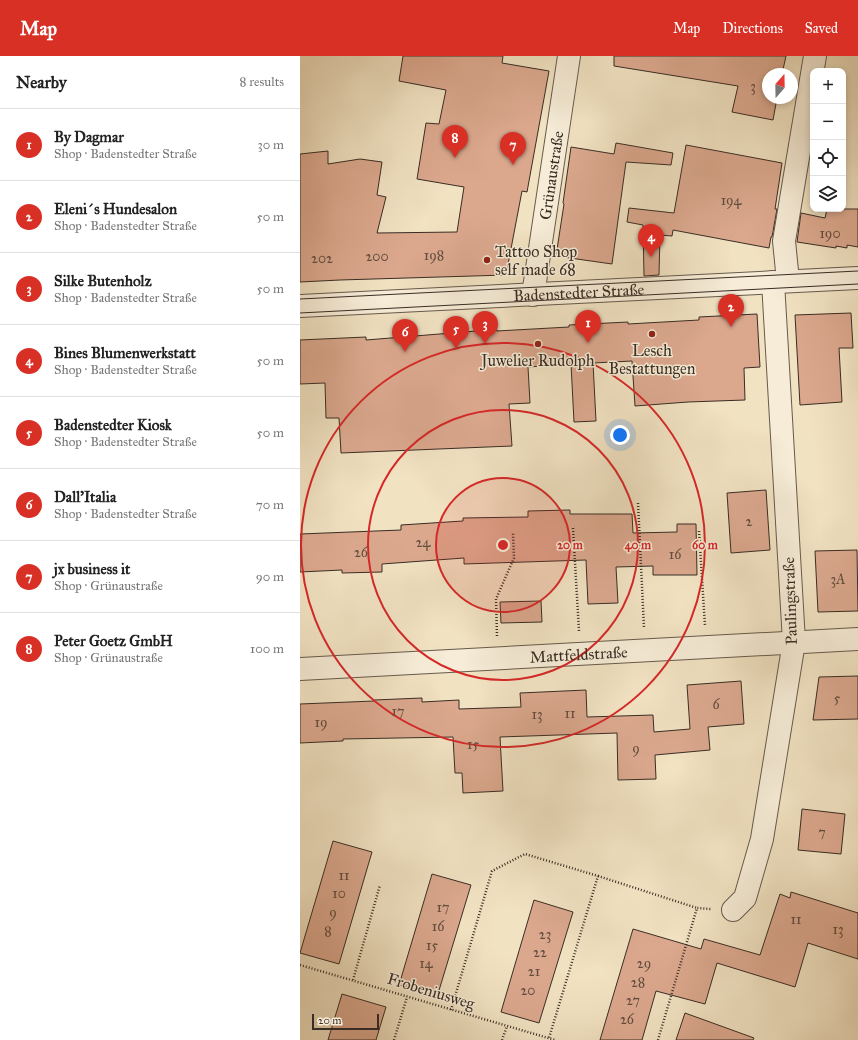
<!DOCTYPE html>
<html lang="en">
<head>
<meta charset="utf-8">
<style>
	:root { --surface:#fff; --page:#f2f2f2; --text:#222; --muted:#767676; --line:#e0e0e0; --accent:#d93025 }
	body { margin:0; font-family:"IM FELL Great Primer",serif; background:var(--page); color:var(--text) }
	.controls { position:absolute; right:12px; top:12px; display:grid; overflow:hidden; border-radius:8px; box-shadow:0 2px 6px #0003 }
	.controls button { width:36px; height:36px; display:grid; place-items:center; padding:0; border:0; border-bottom:1px solid var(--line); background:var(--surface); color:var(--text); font:20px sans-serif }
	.compass { position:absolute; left:462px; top:12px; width:36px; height:36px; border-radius:50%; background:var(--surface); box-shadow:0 2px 6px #0003; rotate:20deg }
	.scale { position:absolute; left:12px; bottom:10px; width:67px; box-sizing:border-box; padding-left:4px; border:2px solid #392d24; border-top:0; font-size:11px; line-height:14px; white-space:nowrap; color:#392d24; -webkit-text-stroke:3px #f6ecd7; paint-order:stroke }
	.you { position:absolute; left:320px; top:379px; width:14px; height:14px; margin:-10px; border:3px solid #fff; border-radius:50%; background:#1a73e8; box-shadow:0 0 0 6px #1a73e833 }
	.badge { display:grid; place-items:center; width:26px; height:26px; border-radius:50%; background:var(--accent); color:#fff; font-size:13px; font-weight:700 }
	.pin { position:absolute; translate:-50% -33px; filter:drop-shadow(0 1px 2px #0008) }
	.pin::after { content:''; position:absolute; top:21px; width:14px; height:12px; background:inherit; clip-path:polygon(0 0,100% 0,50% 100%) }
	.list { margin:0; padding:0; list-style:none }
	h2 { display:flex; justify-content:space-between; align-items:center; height:52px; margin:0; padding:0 16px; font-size:17px }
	h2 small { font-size:13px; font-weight:400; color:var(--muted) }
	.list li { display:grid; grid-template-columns:26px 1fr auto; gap:12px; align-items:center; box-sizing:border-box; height:72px; padding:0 16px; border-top:1px solid var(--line) }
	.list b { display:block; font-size:15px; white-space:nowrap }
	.list p { margin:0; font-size:13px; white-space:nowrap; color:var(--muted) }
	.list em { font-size:13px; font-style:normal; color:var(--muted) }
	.icon { flex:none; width:22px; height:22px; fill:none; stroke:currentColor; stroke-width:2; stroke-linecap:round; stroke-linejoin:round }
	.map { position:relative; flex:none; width:558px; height:984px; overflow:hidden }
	header { display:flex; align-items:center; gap:24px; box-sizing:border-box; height:56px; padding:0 20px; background:var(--accent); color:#fff }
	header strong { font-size:19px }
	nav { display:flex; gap:22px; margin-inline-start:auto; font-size:14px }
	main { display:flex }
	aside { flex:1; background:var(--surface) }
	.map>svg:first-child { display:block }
	.building { fill:#dba88e; stroke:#392d24 }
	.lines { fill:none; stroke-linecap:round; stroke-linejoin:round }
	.minor-casing { stroke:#675a4c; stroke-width:24 }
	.tertiary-casing { stroke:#675a4c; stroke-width:24 }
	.path { stroke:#392d24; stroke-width:2.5; stroke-dasharray:1 2; stroke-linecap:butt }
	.minor { stroke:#f6ecd7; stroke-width:22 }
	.tertiary { stroke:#f6ecd7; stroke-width:22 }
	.tram { stroke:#392d24; stroke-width:1 }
	.ring { fill:none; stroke:#d62828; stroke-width:2 }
	.poi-dot { fill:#8f2418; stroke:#f6ecd7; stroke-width:1.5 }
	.labels { text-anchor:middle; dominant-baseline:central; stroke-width:3; stroke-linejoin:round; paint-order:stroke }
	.number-label { font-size:14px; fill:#624c3e }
	.street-label { font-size:16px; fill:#392d24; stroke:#f6ecd7 }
	.poi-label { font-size:16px; fill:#392d24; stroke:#f6ecd7 }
	.centre { fill:#d62828; stroke:#f6ecd7; stroke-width:2 }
	.ring-label { font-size:12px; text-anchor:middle; font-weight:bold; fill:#d62828; stroke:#f6ecd7; stroke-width:3; stroke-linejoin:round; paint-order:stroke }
</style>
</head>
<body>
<header>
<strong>Map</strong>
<nav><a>Map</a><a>Directions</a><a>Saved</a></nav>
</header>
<main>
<aside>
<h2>Nearby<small>8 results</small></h2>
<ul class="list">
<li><span class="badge">1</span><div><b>By Dagmar</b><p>Shop · Badenstedter Straße</p></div><em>30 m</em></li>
<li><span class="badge">2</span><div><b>Eleni´s Hundesalon</b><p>Shop · Badenstedter Straße</p></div><em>50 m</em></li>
<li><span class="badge">3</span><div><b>Silke Butenholz</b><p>Shop · Badenstedter Straße</p></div><em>50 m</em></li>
<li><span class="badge">4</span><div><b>Bines Blumenwerkstatt</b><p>Shop · Badenstedter Straße</p></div><em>50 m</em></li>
<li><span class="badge">5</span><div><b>Badenstedter Kiosk</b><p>Shop · Badenstedter Straße</p></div><em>50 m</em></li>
<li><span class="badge">6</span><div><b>Dall’Italia</b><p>Shop · Badenstedter Straße</p></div><em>70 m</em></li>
<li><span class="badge">7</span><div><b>jx business it</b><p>Shop · Grünaustraße</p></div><em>90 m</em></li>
<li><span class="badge">8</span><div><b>Peter Goetz GmbH</b><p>Shop · Grünaustraße</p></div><em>100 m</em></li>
</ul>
</aside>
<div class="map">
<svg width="558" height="984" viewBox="0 0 558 984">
	<rect width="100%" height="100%" fill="#f1e2c2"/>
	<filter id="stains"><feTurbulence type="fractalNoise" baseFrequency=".005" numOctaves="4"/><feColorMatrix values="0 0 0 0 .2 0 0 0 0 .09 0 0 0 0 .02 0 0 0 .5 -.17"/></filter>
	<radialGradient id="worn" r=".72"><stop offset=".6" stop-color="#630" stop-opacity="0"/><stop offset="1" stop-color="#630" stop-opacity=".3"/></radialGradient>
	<path class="building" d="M103,0h100l-1,7 47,8 -22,121 -5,-1 -16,84 -166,5 -40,2v-128l28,-3v13l32,-5 22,3 -5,33 9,2 -9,36 80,-1 7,-45 -47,-8 9,-56 13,1 7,-34 -47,-9z
		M314,0h172l-4,18h-14v24h9l-4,22 -41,-8 6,-26 -124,-20z
		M316,87l57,10 -2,12 -45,-3 -14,102 -56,-8 8,-52 -1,-1 8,-56 43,7z
		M386,89l96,18 -7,46h2l-5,28h-1l-2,11 -96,-18 -1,6 -12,-1 -1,40 -15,1 -1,-51 -16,-3 2,-14 45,5z
		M527,153h31v38l-11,-2v3l-11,-2v2l-39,-6 4,-29 24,5z
		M551,257l2,35h-14l3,54 -42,3 -5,-90z
		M457,258l3,53 -16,1 1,32 -57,2 -53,4 -3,-45 -39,2 3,58 -22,1 -3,-58 -43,3 2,36 -21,1 3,42 -171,7 -2,-35h-13l-1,-35 -25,1v-44l66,-3v3l110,-9 21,-1v1l72,-4v-2l59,-3v2l71,-4v-3z
		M466,434l4,60 -39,3 -4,-60z
		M270,454v4h62l1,19 44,-1v-8h19l1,51h-44v-9l-37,1 2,36 -30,1 -2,-44 -122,4v-6l-82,6v8l-40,1v-3l-42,2v-38l101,-4v-5l62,-4v-3l65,-1v-6z
		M557,494l1,61 -40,1 -3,-61z
		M241,545l1,21 -41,1 -1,-21z
		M558,620v43l-45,1 6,-43z
		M441,625l3,43 -36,3 2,23 -55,5 1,24 -38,1 -1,-47 -117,4 3,54 -40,2 -1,-20h-7l-2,-36 -110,2v2l-43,2v-39l74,-3v-1l48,-2v4l37,-2v9l62,-2 -1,-14 66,-3 1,27 66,-2 1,17 36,-3 -3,-44z
		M502,753l43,5 -4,40 -43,-4z
		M33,785l39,11 -33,112 -39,-11z
		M132,818l39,11 -34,112 -38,-12z
		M491,836l67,21v46l-50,-16 -13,44 -78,-24 -12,41 -49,-13 -14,49h-42l33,-111 68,20 3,-10 56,16 20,-61 10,4z
		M234,844l39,12 -34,111 -38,-11z
		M42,938l44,13 -10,33h-48z
		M385,957l69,25 -1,2h-77z"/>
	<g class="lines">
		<g class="minor-casing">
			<g id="minor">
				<path d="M488,225l-4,-40 31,-185"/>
				<path id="s1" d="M233,239l36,-239"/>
				<path id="s2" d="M0,613l558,-30"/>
				<path d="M433,854l12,-12 17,-59 32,-197 -21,-360"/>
			</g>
		</g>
		<g class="tertiary-casing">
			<g id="tertiary">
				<path id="s3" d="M0,250l558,-28"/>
			</g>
		</g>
		<path class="path" d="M338,447l6,125
			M273,472l6,103
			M399,475l6,95
			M197,580l-1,-37 18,-41 -1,-25
			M298,820l99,32
			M0,909l255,75
			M53,924l27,-95
			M151,954l41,-139 33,-17 73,22 -49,162
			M94,984l13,-43
			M202,984l5,-14
			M358,984l39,-132 14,1"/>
		<use href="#minor" class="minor"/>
		<use href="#tertiary" class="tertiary"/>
		<path class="tram" d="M0,243l558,-28
			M0,257l558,-29"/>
	</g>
	<circle cx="203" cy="489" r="67" fill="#d62828" fill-opacity=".12"/>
	<g class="ring">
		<circle cx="203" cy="489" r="67"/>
		<circle cx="203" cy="489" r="135"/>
		<circle cx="203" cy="489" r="202"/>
	</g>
	<g class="poi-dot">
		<circle cx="187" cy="204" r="4"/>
		<circle cx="352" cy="278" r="4"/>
		<circle cx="238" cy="288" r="4"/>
	</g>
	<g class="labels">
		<g class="number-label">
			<text x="453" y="30">3</text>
			<text x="431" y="144">194</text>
			<text x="530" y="177">190</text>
			<text x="134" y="199">198</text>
			<text x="77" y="200">200</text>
			<text x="22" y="202">202</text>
			<text x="449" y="465">2</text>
			<text x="123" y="486">24</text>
			<text x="61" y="496">26</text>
			<text x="375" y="498">16</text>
			<text x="538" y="523">3A</text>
			<text x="537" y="642">5</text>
			<text x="416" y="648">6</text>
			<text x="98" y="655">17</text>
			<text x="270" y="657">11</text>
			<text x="237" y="658">13</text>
			<text x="21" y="666">19</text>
			<text x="173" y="688">15</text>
			<text x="336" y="692">9</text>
			<text x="522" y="776">7</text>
			<text x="44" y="819">11</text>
			<text x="39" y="837">10</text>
			<text x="143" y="851">17</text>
			<text x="33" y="856">9</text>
			<text x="496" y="863">11</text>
			<text x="138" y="870">16</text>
			<text x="538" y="873">13</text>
			<text x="28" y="875">8</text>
			<text x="245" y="878">23</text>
			<text x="132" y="889">15</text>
			<text x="240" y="896">22</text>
			<text x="126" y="907">14</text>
			<text x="344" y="907">29</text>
			<text x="234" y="915">21</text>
			<text x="338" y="926">28</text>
			<text x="228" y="934">20</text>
			<text x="333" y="944">27</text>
			<text x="327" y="963">26</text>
		</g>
		<g class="street-label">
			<text stroke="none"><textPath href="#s1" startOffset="121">Grünaustraße</textPath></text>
			<text stroke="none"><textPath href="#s3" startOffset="279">Badenstedter Straße</textPath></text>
			<text transform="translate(490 545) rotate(-92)">Paulingstraße</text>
			<text stroke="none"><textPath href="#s2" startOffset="279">Mattfeldstraße</textPath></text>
			<text transform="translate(131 935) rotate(17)">Frobeniusweg</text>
		</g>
		<g class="poi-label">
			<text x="195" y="195" text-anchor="start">Tattoo Shop<tspan x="195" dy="18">self made 68</tspan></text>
			<text x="352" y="294">Lesch<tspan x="352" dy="18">Bestattungen</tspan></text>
			<text x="238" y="304">Juwelier Rudolph</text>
		</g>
	</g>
	<circle cx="203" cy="489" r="6" class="centre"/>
	<g class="ring-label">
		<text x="270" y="493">20 m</text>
		<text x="338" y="493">40 m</text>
		<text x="405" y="493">60 m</text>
	</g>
	<rect width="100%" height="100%" filter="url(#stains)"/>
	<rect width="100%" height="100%" fill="url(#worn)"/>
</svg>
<div class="controls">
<button>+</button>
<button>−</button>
<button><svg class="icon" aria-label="locate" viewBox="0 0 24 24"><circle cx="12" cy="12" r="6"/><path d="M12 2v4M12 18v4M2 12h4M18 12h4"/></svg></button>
<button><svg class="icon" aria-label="layers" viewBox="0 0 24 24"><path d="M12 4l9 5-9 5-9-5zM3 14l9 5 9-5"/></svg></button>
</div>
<svg class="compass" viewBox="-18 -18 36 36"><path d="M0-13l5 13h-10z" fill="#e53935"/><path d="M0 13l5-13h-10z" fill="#767676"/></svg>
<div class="scale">20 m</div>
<div class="you"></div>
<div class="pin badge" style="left:288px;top:287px">1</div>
<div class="pin badge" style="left:431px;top:271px">2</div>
<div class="pin badge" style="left:185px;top:288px">3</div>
<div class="pin badge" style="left:351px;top:201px">4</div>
<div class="pin badge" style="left:156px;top:293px">5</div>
<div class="pin badge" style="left:105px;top:296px">6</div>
<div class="pin badge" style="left:213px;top:109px">7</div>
<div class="pin badge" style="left:155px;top:102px">8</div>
</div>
</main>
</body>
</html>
